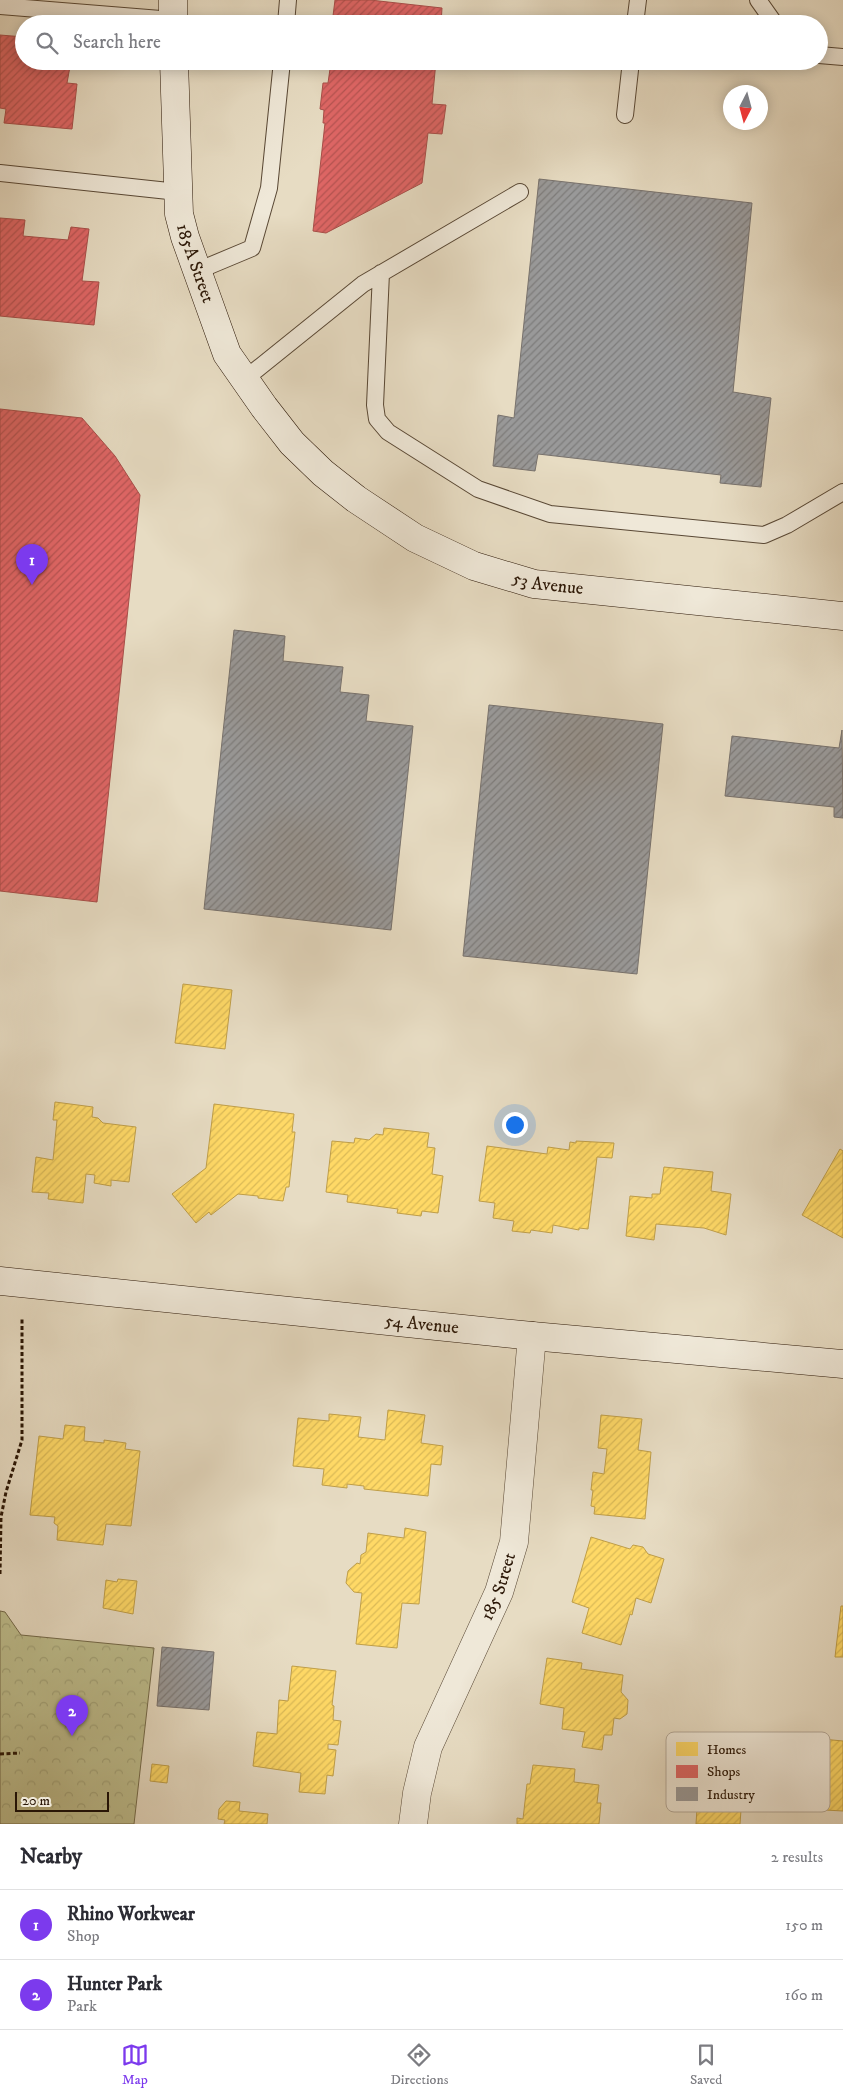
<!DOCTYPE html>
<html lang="en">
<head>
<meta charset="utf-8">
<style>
	:root { --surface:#fff; --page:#f2f2f3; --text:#2b2b33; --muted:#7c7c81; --line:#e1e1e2; --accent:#7c3aed }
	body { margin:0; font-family:"IM FELL DW Pica",serif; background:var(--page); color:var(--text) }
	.compass { position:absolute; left:723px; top:85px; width:45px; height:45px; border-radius:50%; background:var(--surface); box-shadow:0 2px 12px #0003; rotate:186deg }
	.scale { position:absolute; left:15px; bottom:12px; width:94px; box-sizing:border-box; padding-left:5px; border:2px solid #2a1606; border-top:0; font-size:14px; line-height:18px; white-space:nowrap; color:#2a1606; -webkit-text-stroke:4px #efe8d8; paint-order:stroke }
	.you { position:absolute; left:514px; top:1124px; width:18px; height:18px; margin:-12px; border:4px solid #fff; border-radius:50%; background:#1a73e8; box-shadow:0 0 0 8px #1a73e833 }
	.badge { display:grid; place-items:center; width:32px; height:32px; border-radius:50%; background:var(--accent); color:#fff; font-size:16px; font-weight:700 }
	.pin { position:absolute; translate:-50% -41px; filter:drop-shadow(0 1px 2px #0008) }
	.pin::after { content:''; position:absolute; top:26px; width:18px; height:15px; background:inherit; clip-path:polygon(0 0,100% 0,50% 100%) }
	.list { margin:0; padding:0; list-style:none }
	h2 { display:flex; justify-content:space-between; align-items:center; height:65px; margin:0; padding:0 20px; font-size:21px }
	h2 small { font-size:16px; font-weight:400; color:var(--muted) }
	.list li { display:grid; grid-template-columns:32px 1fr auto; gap:15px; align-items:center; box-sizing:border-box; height:70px; padding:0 20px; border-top:1px solid var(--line) }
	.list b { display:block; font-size:19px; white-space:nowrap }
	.list p { margin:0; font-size:16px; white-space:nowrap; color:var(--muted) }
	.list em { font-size:16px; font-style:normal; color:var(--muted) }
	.icon { flex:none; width:28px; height:28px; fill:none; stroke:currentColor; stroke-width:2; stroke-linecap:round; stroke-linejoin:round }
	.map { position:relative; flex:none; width:843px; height:1824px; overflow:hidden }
	.search { position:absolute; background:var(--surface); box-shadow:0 2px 12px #0003; left:15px; right:15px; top:15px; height:55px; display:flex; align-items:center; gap:12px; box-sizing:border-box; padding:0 18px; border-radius:28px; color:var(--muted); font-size:19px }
	.sheet { height:205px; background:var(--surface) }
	nav { display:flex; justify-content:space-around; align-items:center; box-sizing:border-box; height:70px; border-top:1px solid var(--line); background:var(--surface); font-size:14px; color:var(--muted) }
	nav a { display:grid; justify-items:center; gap:2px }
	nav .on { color:var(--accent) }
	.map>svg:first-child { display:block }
	.park { fill:url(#park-crowns); stroke:#746a4a }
	.homes { fill:url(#homes-hatch); stroke:#bf9e49 }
	.shops { fill:url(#shops-hatch); stroke:#a94e49 }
	.industry { fill:url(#industry-hatch); stroke:#78726d }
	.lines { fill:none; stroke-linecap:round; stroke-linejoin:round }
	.lane-casing { stroke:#594835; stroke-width:18 }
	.street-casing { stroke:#594835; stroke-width:29 }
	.secondary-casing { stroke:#2a1606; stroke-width:29 }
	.path { stroke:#2a1606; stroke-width:3; stroke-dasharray:4 2.5; stroke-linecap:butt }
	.lane { stroke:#efe8d8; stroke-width:16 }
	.street { stroke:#efe8d8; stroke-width:28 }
	.secondary { stroke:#efe8d8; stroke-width:28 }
	.labels { text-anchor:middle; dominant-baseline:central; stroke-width:5; stroke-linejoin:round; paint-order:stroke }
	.street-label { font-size:18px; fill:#2a1606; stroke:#efe8d8 }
	.key { fill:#efe8d8; stroke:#b4a999; stroke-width:1 }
	.key-label { font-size:14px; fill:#2a1606 }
</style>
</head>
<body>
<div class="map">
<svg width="843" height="1824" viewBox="0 0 843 1824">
	<defs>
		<pattern id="park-crowns" width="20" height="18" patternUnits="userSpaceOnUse" patternTransform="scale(1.25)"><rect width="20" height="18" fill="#bebe8e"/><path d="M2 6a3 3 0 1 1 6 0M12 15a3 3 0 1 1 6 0" fill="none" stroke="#a3a379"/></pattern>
		<pattern id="homes-hatch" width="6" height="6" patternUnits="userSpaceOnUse" patternTransform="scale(1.25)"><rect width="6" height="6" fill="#ffd966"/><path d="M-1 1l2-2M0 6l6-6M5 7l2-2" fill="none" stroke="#dbba57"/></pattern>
		<pattern id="shops-hatch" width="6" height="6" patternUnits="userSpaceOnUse" patternTransform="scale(1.25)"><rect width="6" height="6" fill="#e06666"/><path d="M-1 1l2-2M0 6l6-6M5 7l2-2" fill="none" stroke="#b65352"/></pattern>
		<pattern id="industry-hatch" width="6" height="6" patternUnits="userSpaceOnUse" patternTransform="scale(1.25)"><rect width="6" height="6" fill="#999"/><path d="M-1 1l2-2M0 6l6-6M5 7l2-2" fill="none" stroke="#7d7c7b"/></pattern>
	</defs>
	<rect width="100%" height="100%" fill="#e7dcc3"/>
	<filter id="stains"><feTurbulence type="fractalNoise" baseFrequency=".004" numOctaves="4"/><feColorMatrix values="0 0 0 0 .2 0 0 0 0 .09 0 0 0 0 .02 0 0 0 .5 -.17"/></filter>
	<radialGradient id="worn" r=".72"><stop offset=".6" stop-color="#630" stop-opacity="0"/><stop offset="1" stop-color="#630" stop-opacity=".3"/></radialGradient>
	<path class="park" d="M0,1611l5,1 16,23 133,13 -20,176h-134z"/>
	<path class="homes" d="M183,984l49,6 -7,59 -50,-6z
		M55,1102l38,5 -1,10 6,1 5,5 33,4 -7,55 -18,-2v6l-17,-3 1,-8 -9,-1 -3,29 -35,-4 1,-6 -17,-1 4,-35 17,3 4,-40h-4z
		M214,1104l80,10 -2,18h3l-6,55h-3l-3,14 -25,-3v-2l-20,-2 -27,21 -2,-3 -13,11 -24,-29 34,-26z
		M384,1128l45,5 -2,14 8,1 -3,26 11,2 -5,37 -16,-2 -1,5 -24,-3 1,-4 -51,-7 1,-7 -22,-3 6,-51 22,2 1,-5 14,2 7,-6 7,1z
		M576,1141l38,2 -2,15 -15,-1 -9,72 -9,-1v2l-26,-5 -1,8 -21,-3 -1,3 -18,-2 2,-10 -21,-3 2,-15 -16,-2 8,-55 60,8 1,-7 21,3 1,-8 6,1z
		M840,1149l3,2v87l-41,-23z
		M664,1167l49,5 -2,19 20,3 -5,41 -22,-7 -48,-4 -2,16 -28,-4 4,-40 22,2v-4h8z
		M388,1410l37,5 -4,28 22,3 -2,19 -10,-1 -3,32 -64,-7v-3l-17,-2v4l-25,-3 2,-16 -31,-3 5,-48 31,3v-7l32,3 -3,20 27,3z
		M601,1415l41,4 -4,31 13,2 -6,67 -51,-5 1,-7 -4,-1 2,-16h-2l2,-18 11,2 3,-25 -9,-1z
		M65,1425l20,2 -1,14 20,2v-3l22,3 -1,6 15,2 -9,75 -25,-2 -3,21 -46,-5 1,-14 -4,-3 1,-6 -25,-2 9,-79 24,3z
		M405,1528l21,4 -7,72 -17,-1 -5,45 -41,-4 6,-51 -8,-1 -8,-9 2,-12 9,-8 3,1 1,-9 5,-3 2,-19 36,5z
		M591,1537l39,12 3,-4 10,2 5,7 16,5 -13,44 -15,-5 -4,17 -2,-1 -9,31 -39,-12 7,-25 -17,-6z
		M118,1579l19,2 -4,33 -30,-6 3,-28 11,2z
		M841,1606h2v51h-8z
		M547,1658l35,5 -1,6 42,6 -2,17 7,8 -1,14 -7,5 -6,-1 -2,17h-8l-2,15 -20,-3 3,-15 -23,-3 2,-21 -24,-4z
		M292,1666l44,5 -4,34 2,1 -1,14 8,1 -3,24 -10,-1v5l8,1 -3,26 -6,-1 -2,19 -26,-2 2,-19 -48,-7 4,-34 20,2 2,-34 9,1z
		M801,1737l42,4v70l-18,-1 1,-4 -30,-3v5l-23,-3 4,-41 21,2z
		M152,1764l17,2 -2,17 -17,-2z
		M533,1765l42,4 -1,13 25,3 -2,18h4l-2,21h-82v-6l6,1 4,-35h3z
		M699,1777l44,5 -3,42h-44z
		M226,1801l14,1 -1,9 29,3 -1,10h-43l1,-4 -7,-1 1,-10z"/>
	<path class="shops" d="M335,0h35l72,8 -1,16h-109z
		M0,35l24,2v24h47l-4,22 10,1 -5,45 -68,-6 2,-14 -6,-1z
		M314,61h122l-4,43 14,1 -4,29 -14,-1 -6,50 -96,50 -13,-2 12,-108h-2l1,-13 -4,-1 3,-26h5l2,-14 -12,-1z
		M0,218l25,2 -2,16 45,4 3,-13 18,2 -7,52 17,1 -5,43 -94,-9z
		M0,409l82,9 33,38 25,39 -43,407 -97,-11z"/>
	<path class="industry" d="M539,179l213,24 -19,189 38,6 -10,89 -41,-4 1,-8 -183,-21 -3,17 -42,-5 5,-51 16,3z
		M234,630l51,6 -2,25 60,6 -3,25 29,3 -3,26 47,5 -22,204 -187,-21z
		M489,705l174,19 -26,250 -174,-18z
		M842,730l1,88 -9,-1v-10l-109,-11 7,-60 107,12z
		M162,1647l52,5 -5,58 -52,-4z"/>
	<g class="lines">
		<g class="lane-casing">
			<path id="lane" d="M758,0l17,24
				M0,6l173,14
				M286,24l2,-24
				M635,24l3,-24
				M819,55l24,2
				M625,115l6,-54
				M0,173l178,19
				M197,271l55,-23 17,-60 13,-127
				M381,273l-6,132 2,14 11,13 90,57 72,25 214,21 23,-10 56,-33
				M245,379l118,-95 157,-92"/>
		</g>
		<g class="street-casing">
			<g id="street">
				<path id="s1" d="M413,1824l4,-31 11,-46 71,-155 15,-50 18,-206"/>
			</g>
		</g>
		<g class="secondary-casing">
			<g id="secondary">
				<path d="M173,24v-24"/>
				<path id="s2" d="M174,61l5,153 6,23 42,117 37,53 28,36 31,30 33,26 59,39 59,28 60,18 309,32"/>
				<path id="s3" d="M0,1281l532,55 311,28"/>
			</g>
		</g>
		<path class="path" d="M0,1574l1,-57 5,-25 16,-52v-122
			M0,1754l20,-1"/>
		<use href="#lane" class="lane"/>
		<use href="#street" class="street"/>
		<use href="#secondary" class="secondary"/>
	</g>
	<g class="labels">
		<g class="street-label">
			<text stroke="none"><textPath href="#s2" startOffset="205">185A Street</textPath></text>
			<text stroke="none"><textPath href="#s2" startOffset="709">53 Avenue</textPath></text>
			<text stroke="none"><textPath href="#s3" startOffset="424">54 Avenue</textPath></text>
			<text stroke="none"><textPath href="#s1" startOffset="254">185 Street</textPath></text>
		</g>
	</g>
	<rect x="666" y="1732" width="164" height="80" rx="8" class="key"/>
	<rect x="676" y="1742" width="22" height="14" fill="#ffd966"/>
	<rect x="676" y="1765" width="22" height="13" fill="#e06666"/>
	<rect x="676" y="1787" width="22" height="14" fill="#999"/>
	<g class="key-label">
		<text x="707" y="1754">Homes</text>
		<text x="707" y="1776">Shops</text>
		<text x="707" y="1799">Industry</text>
	</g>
	<rect width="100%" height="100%" filter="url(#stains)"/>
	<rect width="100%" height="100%" fill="url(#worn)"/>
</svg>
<svg class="compass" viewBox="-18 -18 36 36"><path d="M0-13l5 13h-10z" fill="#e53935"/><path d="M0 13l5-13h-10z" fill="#7c7c81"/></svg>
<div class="scale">20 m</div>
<div class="you"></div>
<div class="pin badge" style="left:32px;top:585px">1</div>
<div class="pin badge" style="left:72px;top:1736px">2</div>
<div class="search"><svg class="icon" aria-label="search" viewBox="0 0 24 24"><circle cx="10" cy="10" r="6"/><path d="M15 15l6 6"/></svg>Search here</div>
</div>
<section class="sheet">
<h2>Nearby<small>2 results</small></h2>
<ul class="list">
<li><span class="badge">1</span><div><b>Rhino Workwear</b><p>Shop</p></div><em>150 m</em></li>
<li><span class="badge">2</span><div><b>Hunter Park</b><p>Park</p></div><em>160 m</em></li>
</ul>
</section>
<nav>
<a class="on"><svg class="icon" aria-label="map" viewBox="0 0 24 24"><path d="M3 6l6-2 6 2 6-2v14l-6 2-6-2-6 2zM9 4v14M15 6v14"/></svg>Map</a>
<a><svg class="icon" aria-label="directions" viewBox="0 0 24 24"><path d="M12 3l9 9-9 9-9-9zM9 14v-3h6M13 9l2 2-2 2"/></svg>Directions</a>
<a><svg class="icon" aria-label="saved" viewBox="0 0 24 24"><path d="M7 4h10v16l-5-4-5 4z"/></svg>Saved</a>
</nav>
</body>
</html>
